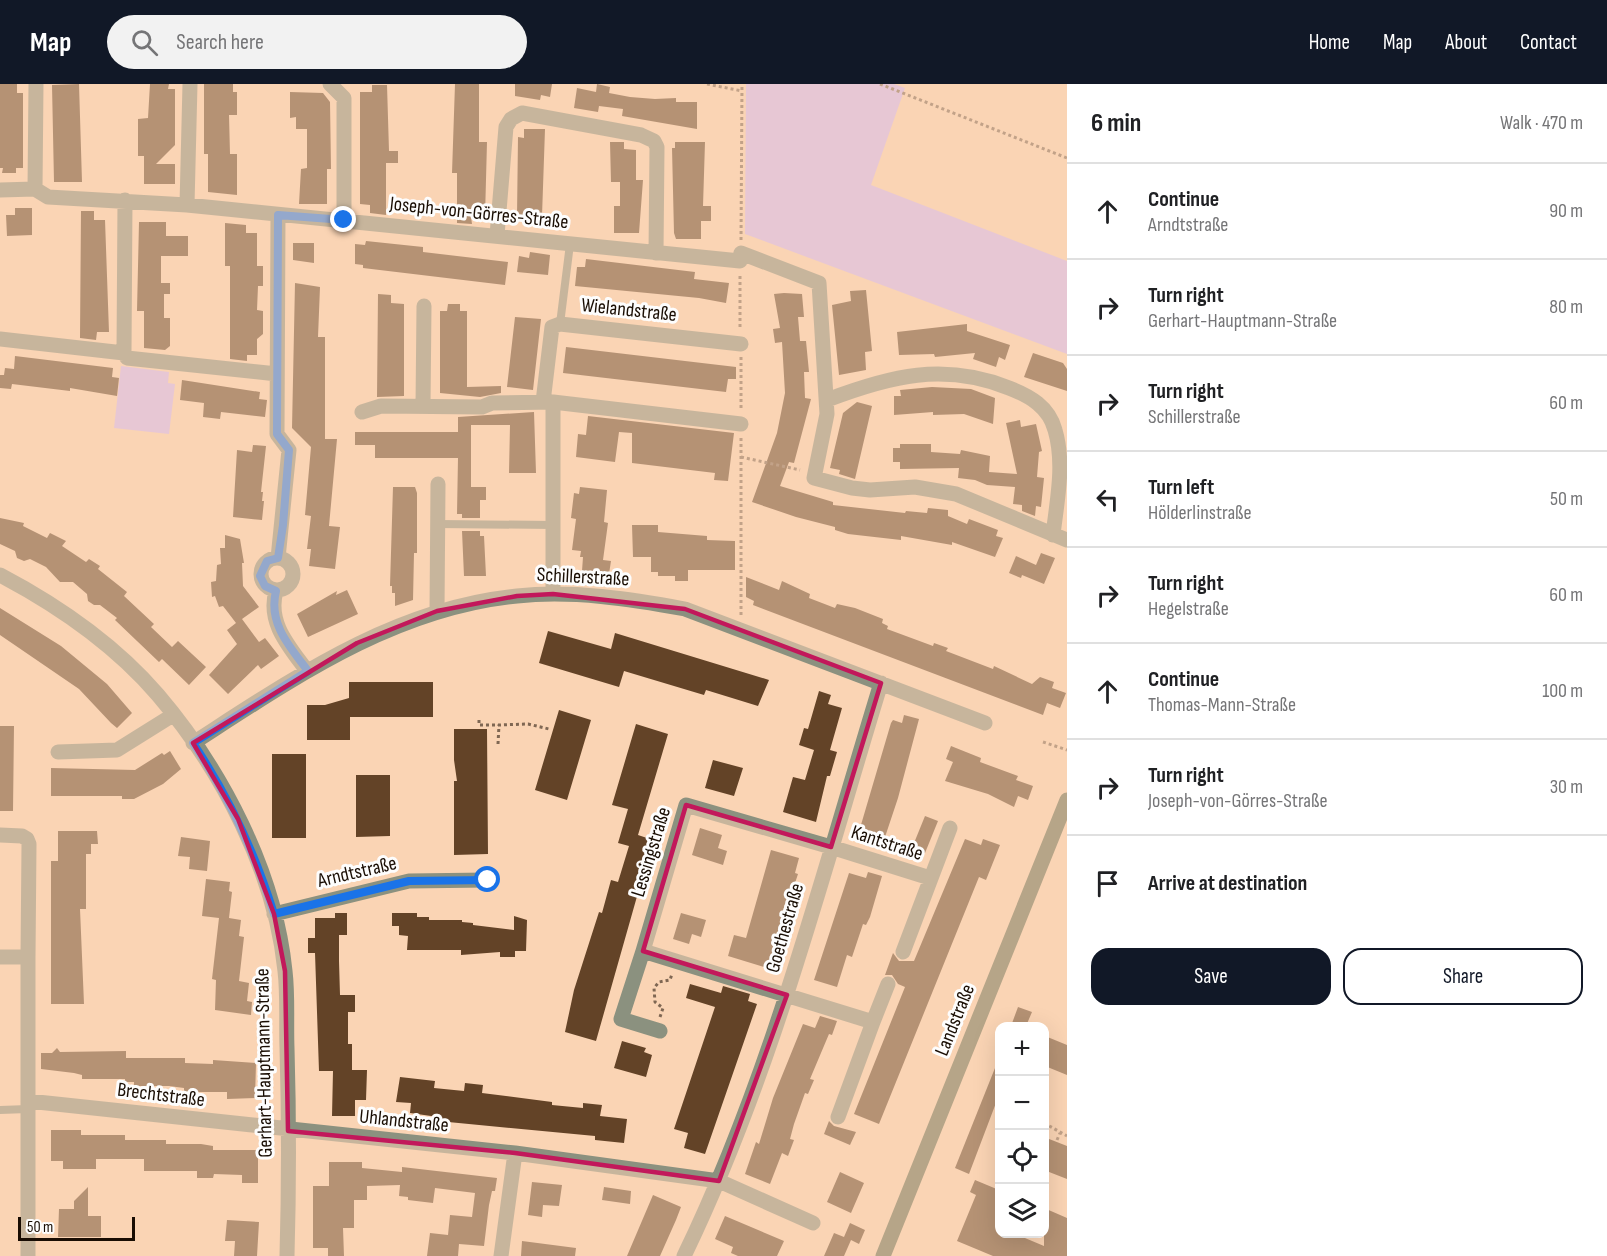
<!DOCTYPE html>
<html lang="en">
<head>
<meta charset="utf-8">
<style>
	:root { --surface:#fff; --page:#f2f2f2; --text:#202124; --muted:#757577; --line:#e0e0e0; --accent:#111827 }
	body { margin:0; font-family:"Sofia Sans Condensed",sans-serif; background:var(--page); color:var(--text) }
	.controls { position:absolute; right:18px; bottom:18px; display:grid; overflow:hidden; border-radius:12px; box-shadow:0 6px 24px #0002 }
	.controls button { width:54px; height:54px; display:grid; place-items:center; padding:0; border:0; border-bottom:2px solid var(--line); background:var(--surface); color:var(--text); font:30px sans-serif }
	.scale { position:absolute; left:18px; bottom:15px; width:117px; box-sizing:border-box; padding-left:6px; border:3px solid #190d03; border-top:0; font-size:16px; line-height:21px; white-space:nowrap; color:#190d03; -webkit-text-stroke:4px #fdfdfd; paint-order:stroke }
	.stop { position:absolute; width:18px; height:18px; margin:-14px; border:4px solid #1a73e8; border-radius:50%; background:#fff }
	.stop.end { background:#1a73e8; border-color:#fff; box-shadow:0 2px 6px #0008 }
	.list { margin:0; padding:0; list-style:none }
	h2 { display:flex; justify-content:space-between; align-items:center; height:78px; margin:0; padding:0 24px; font-size:26px }
	h2 small { font-size:20px; font-weight:400; color:var(--muted) }
	.list li { display:grid; grid-template-columns:39px 1fr auto; gap:18px; align-items:center; box-sizing:border-box; height:96px; padding:0 24px; border-top:2px solid var(--line) }
	.list b { display:block; font-size:22px; white-space:nowrap }
	.list p { margin:0; font-size:20px; white-space:nowrap; color:var(--muted) }
	.list em { font-size:20px; font-style:normal; color:var(--muted) }
	.actions { display:flex; gap:12px; padding:18px 24px }
	.actions a { flex:1; padding:14px 0; border:2px solid var(--accent); border-radius:18px; text-align:center; font-size:21px; color:var(--accent) }
	.actions .main { background:var(--accent); color:#fff }
	.icon { flex:none; width:33px; height:33px; fill:none; stroke:currentColor; stroke-width:2; stroke-linecap:round; stroke-linejoin:round }
	.map { position:relative; flex:none; width:1067px; height:1172px; overflow:hidden }
	header { display:flex; align-items:center; gap:36px; box-sizing:border-box; height:84px; padding:0 30px; background:var(--accent); color:#fff }
	header strong { font-size:28px }
	nav { display:flex; gap:33px; margin-inline-start:auto; font-size:21px }
	.search { width:420px; height:54px; background:var(--page); display:flex; align-items:center; gap:15px; box-sizing:border-box; padding:0 21px; border-radius:33px; color:var(--muted); font-size:22px }
	main { display:flex }
	aside { flex:1; background:var(--surface) }
	.map>svg:first-child { display:block }
	.green { fill:#d1b9fa }
	.building { fill:#634327 }
	.lines { fill:none; stroke-linecap:round; stroke-linejoin:round }
	.path { stroke:#7f6753; stroke-width:3; stroke-dasharray:3 3; stroke-linecap:butt }
	.lane { stroke:#8b917f; stroke-width:8 }
	.street { stroke:#8b917f; stroke-width:15 }
	.secondary { stroke:#656d52; stroke-width:15 }
	.route { stroke:#1a73e8; stroke-width:8 }
	.marked { fill:none; stroke:#c2185b; stroke-width:4.5; stroke-linejoin:round }
	.labels { text-anchor:middle; dominant-baseline:central; stroke-width:6; stroke-linejoin:round; paint-order:stroke }
	.street-label { font-size:20px; fill:#190d03; stroke:#fdfdfd }
</style>
</head>
<body>
<header>
<strong>Map</strong>
<div class="search"><svg class="icon" aria-label="search" viewBox="0 0 24 24"><circle cx="10" cy="10" r="6"/><path d="M15 15l6 6"/></svg>Search here</div>
<nav><a>Home</a><a>Map</a><a>About</a><a>Contact</a></nav>
</header>
<main>
<div class="map">
<svg width="1067" height="1172" viewBox="0 0 1067 1172">
	<rect width="100%" height="100%" fill="#fad4b4"/>
	<path class="green" d="M746,0h148l11,4 -34,97 196,76v93l-322,-120z
		M121,282l48,6 -1,11 7,1 -6,50 -55,-6z"/>
	<path class="building" d="M0,0h17v9h6v75h-7v5h-14l1,-5h-3z
		M79,0l3,98h-28l-2,-97z
		M150,0h19l-1,5h7v56l-19,19h19v20h-31v-28h-6v-37l10,-1z
		M204,0h29v8h4v23h-8l1,39h7v41l-29,-3v-38h-4z
		M455,0h24v58h8l-2,75h-14l1,7 -15,-1v-50h-5z
		M515,0h37l-2,13 -9,-2 -1,5 -25,-4z
		M597,0l13,3 -1,6 21,4 25,2 21,-1v4h21v27l-75,-13 1,-7 -24,-3 -1,6 -24,-4 3,-20 19,4z
		M372,1h15l2,66h9v12h-12v52l-16,-2v-8l-10,-1v-112h12z
		M290,8l33,1 7,9 1,67h-4v35h-28l2,-35 6,-1v-39h-11v-12l-6,1z
		M524,45h21l-3,87h-25l1,-79 6,1z
		M610,58h14v7l12,1v30h7l-4,53h-25v-27h6v-24h-9z
		M675,58h30l-2,64h8v15h-10v18h-25l-2,-6 -2,-85h3z
		M15,124h17v27l-25,1 -1,-21h9z
		M81,127h13v9h11l4,112h-12l-1,8 -16,-2z
		M139,138h27v14h22v20h-27v27h9v11h-6v24h6v28l-5,4 -21,-2v-37h-7z
		M225,139l21,2v8h11v33h6v20h-5l-1,24 6,1v23l-6,5v16h-10v6l-17,-2v-93h-5z
		M366,157l57,6v5l85,10 -3,23 -142,-17v-3l-8,-1v-20l10,1z
		M293,159h21v20l-21,-3z
		M530,168l20,3 -2,20 -31,-3 2,-16 10,2z
		M586,175l109,13 -1,7 35,4 -3,20 -27,-5 -124,-12 2,-19h8z
		M295,199l25,4 -2,50h7v102h12l-8,87 11,1 -5,42 -26,-3 2,-17h-4l4,-33 -6,-1 6,-68 -19,-19z
		M866,206l6,61 -7,1 1,18 -27,5 -7,-70 19,-4 -1,-10z
		M784,209l18,1 2,23h-6l2,24h6l3,31h-5l1,26 6,1 -17,64 -5,-1 -9,24 53,16v3l72,8 1,-2 21,2 1,-5 20,2v6l19,8 2,-5 29,11 -2,6 7,2 -8,19 -43,-15v3l-51,-9v4l-53,-6 -13,-4v-3l-39,-10 -44,-15 25,-69 8,-40 -3,-51 -7,1 -2,-14 7,-1 -6,-34z
		M378,210l13,1v8l13,1v92l-27,1z
		M448,220h12v7h7v76l34,-1v7l-21,4 -40,-4v-82h7z
		M515,233l26,2 -8,71 -26,-3z
		M967,240v7l43,14 -5,15 -6,-3 -3,10 -23,-8 2,-6 -40,4 -1,-3 -35,1 -2,-23z
		M566,263l170,20v12h-8l-2,13 -163,-19z
		M1033,269l30,10 4,6v22l-43,-14z
		M15,272l98,12 -1,9 7,1 -2,18 -47,-8v3l-58,-7 -1,5 -11,-1v-13h4l1,-7 9,1z
		M182,296l78,12 -1,7 8,1 -2,17 -44,-5 -1,7 -17,-2 1,-14 -24,-3z
		M932,303l39,2 24,9 -2,26 -29,-10 -31,1v-3l-39,3v-19h7l-1,-6z
		M857,318l15,4 -17,73 -16,-5 1,-4 -10,-2 13,-55z
		M534,328l2,61h-27l1,-48h-39v62h15v13h-6v18h-18v-4h-5l1,-56h-83v-13h-20v-13h103v-15z
		M588,332l146,17 -6,48 -14,-1 1,-7 -83,-10v-30l-13,-1 -4,30 -39,-5 2,-23 8,1z
		M1020,336l1,7 15,-3 6,27 -3,1 -2,25 7,1 -3,29 -5,-1 -1,10 -13,-5v-6l-9,-1 2,-17 -28,-2 -12,-5 -17,-2 1,-10 -59,1v-7h-7v-14h7v-4h31v8l29,2 1,-4 29,6 -1,16 28,2 -11,-51z
		M253,361l13,1 -5,46h2l-1,9h2l-2,19 -29,-3 4,-67 15,2z
		M393,403h22l2,6v60h-3l-1,47 -18,6v-13h-3v-7h-2z
		M580,403l27,3 -3,32 4,1 -5,37 8,1 -2,13 -27,-3 1,-14h-3l1,-6 -9,-1 4,-31 -5,-1 3,-25 5,1z
		M0,434l24,5 -1,3 24,12 3,-5 16,8 -4,5 24,16 3,-3 11,7 -2,3 29,23 -3,4 30,28 -3,3 21,20 6,-6 28,26 -17,18 -27,-26 -3,3 -44,-42 2,-2 -17,-13h-6l-6,-4 -1,-7 -14,-12h-13l-14,-15 -16,-8 -6,2 -7,-3 -2,-7 -15,-7z
		M632,441h26v7l49,4v4l28,1v29h-47v11h-13v-5h-17v-4h-7v-15h-18z
		M462,447h18v5h4l2,40h-22z
		M225,451l15,4 4,24h-2l1,23 16,21 -17,12 17,23 6,-4 14,18 -18,13 -3,-4 -30,29 -19,-19 28,-31 -10,-14 9,-7 -13,-17 -4,1 -4,-11 -3,1 -1,-15 5,-1 1,-16 4,-1 -1,-16h5z
		M1041,469l14,5 -11,26 -22,-9 -1,3 -12,-5 7,-17 20,9z
		M746,493l33,13 3,-9 28,13 -1,4 26,10 2,-4 18,4 28,11 -1,4 6,3 -1,3 46,17 1,-3 14,5 -2,3 47,18 1,-3 38,18 8,-7 14,5 -2,6 14,5 -6,15 -13,-5 -4,12 -290,-110 1,-4 -8,-4z
		M347,506l11,24 -50,23 -11,-23 40,-23 -1,4z
		M0,524l61,38 46,38 25,29 -15,15 -6,-5 -32,-34 -79,-54z
		M548,547l63,18 4,-16 154,47 -11,26 -52,-16 -2,5 -80,-24 -5,16 -80,-24z
		M349,598h84v35h-83v23h-43v-35h18l24,-7z
		M819,607l12,4 -3,9 14,4 -12,42 7,2 -7,24h-3l-11,46 -33,-10 10,-35 12,3 9,-30 -15,-5 5,-17 4,1z
		M559,626l32,10 -24,80 -32,-10z
		M904,631l15,4 -21,79 -17,51 -13,-4 2,-7 -12,-3 33,-112 2,-3 9,3z
		M636,640l32,10 -30,101 15,5 -57,201 -31,-9 9,-42 25,-78 3,1 9,-33 7,2 11,-36 -11,-3 10,-34 -16,-4z
		M0,642h14l-1,85h-13z
		M454,645h33l1,125 -34,1v-74h3l-3,-21z
		M951,662l30,12 -1,4 38,14 -2,4 17,6 -5,14 -10,-4 -4,11 -26,-13 -43,-13 8,-19 -7,-3z
		M170,667l11,18 -18,15 -29,15h-12v-3h-71v-28l84,2 27,-17 2,2z
		M272,670h34v84h-34z
		M713,676l30,8 -9,28 -29,-8z
		M356,691h34v61l-34,1z
		M925,732l13,5 -13,32 -13,-5z
		M700,744l22,7 -4,13 9,3 -4,14 -31,-10z
		M58,747h39l1,13h-7v10h-5v55h-6l4,95h-33v-143h7z
		M181,753l29,4 -3,30 -18,-2 1,-12 -12,-1z
		M965,755l16,6 2,-6 17,6 -14,35 -7,-3 -100,247 -25,-10 51,-127 -7,-3 -6,-9h-7l8,-22 6,8h15z
		M771,766l28,8 -4,15 3,1 -3,9h2l-26,86 -43,-13 6,-21 12,3z
		M868,788l14,4 -12,41 -4,8 -3,-1 -11,33 -5,-2 -10,32 -23,-7 35,-107 17,5z
		M206,795l24,3 -1,9 3,1 -3,26 12,2 -2,16 5,1 -5,44 10,2 -2,18 5,1 -1,13 -36,-5 1,-30 -4,-1 7,-61 -17,-2z
		M335,829h12v22h-8v26l1,34h15v17h-7v32h4v26h15l-1,30h-11v16h-23l1,-45h-14l-4,-118h-7v-15h7v-20h20z
		M392,829h25v4h12v3h33v2l11,1v2l41,5v-14l13,4 -1,31h-11v6h-15v-5l-39,3v-5h-54l1,-14 -9,-1v-9h-7z
		M681,829l25,7 -5,17 -9,-3 -3,10 -16,-5z
		M690,900l31,9 2,-7 27,8 -2,7 9,3 -52,150 -21,-6 4,-15 -14,-4 41,-122 -29,-9z
		M1018,923l14,5 -6,14h-15z
		M820,932l17,5 -5,14 -3,-1 -19,45 4,1 -6,14 -3,-1 -11,31 -4,15 4,1 -6,16 -6,-3 -12,31 -25,-10 11,-32 3,2 14,-46 30,-74 12,4z
		M1045,952l22,9v30l-22,-9z
		M622,957l24,7 -2,4 8,3 -6,22 -32,-9z
		M57,964l3,4 66,-1v7h59v5l28,1v-4l43,3 -1,35 -28,1v-7h-43v-4l-15,-2h-35v-4h-9v-3h-43v-4l-8,-2 -33,-4v-16h11z
		M999,974v37l-30,79 -14,-6z
		M400,993l35,4 -1,7 30,3 1,-8 18,2 -1,8 70,9v3l31,3v-5l19,2 -2,11 27,3 -3,24 -29,-3v-4l-157,-15v-4l-28,-4 1,-10 -15,-1z
		M829,1037l5,5 22,6 -6,13 -26,-11z
		M51,1046h30v5h44v5h41v4h35l12,2v4h45v33h-16v-8l-28,-1 -1,4h-16v-7h-53v-12h-48v10h-33v-8h-12z
		M1044,1053l23,9v33l-23,-9z
		M329,1078h33v6l40,4v-5l95,11 -2,13h-3l-3,14 -5,41 -25,-2 -1,12h-31l3,-23 18,2 2,-20 22,2 3,-24 -40,-5 -2,15 -25,-3v-3l-9,-1 1,-11 -33,1v14h-13v28h-11l1,28h-16v-8h-15v-62h16z
		M840,1088l24,11 -13,30 -24,-11z
		M975,1096l24,10v43h14l31,13v-38l23,10v38h-74l-36,-15 19,-46 -6,-3z
		M532,1098l30,3 -3,21 -16,-1 -1,12 -14,-2z
		M88,1103v29h13v21h-43l1,-28h15v-8z
		M604,1103l27,4 -1,13 -28,-4z
		M653,1111l28,12 -5,13 -16,36h-33z
		M725,1132l59,25 -7,15h-39l-7,-3 2,-6 -18,-8z
		M227,1136l32,2 -2,34h-23l1,-15h-10z
		M850,1139l15,7 -6,14 -8,-4 -7,16h-20l10,-23 10,4z
		M522,1157l54,7 -1,8h-54z"/>
	<g class="lines">
		<path class="path" d="M707,0l35,7
			M880,0l187,74
			M741,156l1,-156
			M740,192v54
			M741,273v54
			M741,373l59,13
			M741,531v-177
			M479,636v5h20
			M1043,658l24,8
			M498,660l1,-19 29,-1 21,5
			M660,933l3,-9 -8,-6 -1,-14 5,-6 11,-2 2,-6
			M1044,1039l23,13
			M1057,1056l3,-7"/>
		<path class="lane" d="M560,240l10,-80
			M438,440l115,1
			M0,1026l28,-1"/>
		<path class="street" d="M330,0l14,14v123
			M35,105l1,-105
			M0,106l35,-1 13,8 139,8 553,56
			M125,116l-1,153 3,5 150,16
			M187,121l3,-121
			M497,151l9,-108 5,-8 11,-6 119,22 13,6 3,6 -1,106
			M741,169l78,30 8,131 -13,64 38,10 18,2 45,-3 41,7 111,46
			M0,255l124,14
			M827,316c63,-24 117,-38 182,-12 21,8 40,19 46,42 10,34 2,70 -2,105
			M543,318l9,-75 8,-3 181,20
			M553,318l188,22
			M423,322l1,-100
			M362,328l19,-6 101,1 10,-4 61,-1v192
			M261 490a16 16 0 1 1 32 0a16 16 0 1 1-32 0Z
			M278,474l11,-108 -12,-16 1,-219
			M0,491c57,30 115,70 158,120 64,75 117,177 127,276 3,25 1,52 2,77 2,69 2,139 0,208
			M276,507c-9,32 13,55 31,80
			M437,527l1,-127
			M193,659c101,-65 201,-135 324,-147 55,-6 114,3 168,13l300,114
			M58,668l59,-2 56,-35
			M0,751l22,1 5,3 2,5 -1,113h-28
			M274,830l135,-33 78,-1
			M643,867l-22,68 39,12
			M903,868l47,-124
			M888,900l-15,38 -230,-71 43,-146 145,42 99,31
			M28,1017l487,52 204,28 94,42
			M838,1033l35,-95
			M28,1172v-299
			M501,1172l14,-103
			M684,1172c88,-182 138,-381 197,-573"/>
		<path class="secondary" d="M883,1172l184,-456"/>
	</g>
	<g class="lines">
		<path class="route" d="M344,136l-66,-5 -1,219 12,16 -6,75 -5,33 -11,3 -7,15 5,10 11,5c-8,32 13,55 32,80l-115,72c36,54 62,109 81,171l135,-33 79,-1"/>
	</g>
	<path d="M0 0H1067V1172H0ZM553,510l132,15 196,74 -50,164 -145,-42 -43,146 144,44 -68,186 -204,-28 -227,-22 -3,-160 -11,-57 -36,-95 -45,-76 164,-100 80,-32 80,-15z" fill="#fad4b4" fill-opacity=".55" fill-rule="evenodd"/>
	<path class="marked" d="M553,510l132,15 196,74 -50,164 -145,-42 -43,146 144,44 -68,186 -204,-28 -227,-22 -3,-160 -11,-57 -36,-95 -45,-76 164,-100 80,-32 80,-15z"/>
	<g class="labels">
		<g class="street-label">
			<text transform="translate(479 129) rotate(6)">Joseph-von-Görres-Straße</text>
			<text transform="translate(629 226) rotate(6)">Wielandstraße</text>
			<text transform="translate(583 493) rotate(3)">Schillerstraße</text>
			<text transform="translate(887 759) rotate(18)">Kantstraße</text>
			<text transform="translate(651 768) rotate(-73)">Lessingstraße</text>
			<text transform="translate(357 788) rotate(-13)">Arndtstraße</text>
			<text transform="translate(785 844) rotate(-74)">Goethestraße</text>
			<text transform="translate(955 936) rotate(-68)">Landstraße</text>
			<text transform="translate(264 979) rotate(-91)">Gerhart-Hauptmann-Straße</text>
			<text transform="translate(161 1011) rotate(7)">Brechtstraße</text>
			<text transform="translate(404 1037) rotate(6)">Uhlandstraße</text>
		</g>
	</g>
</svg>
<div class="controls">
<button>+</button>
<button>−</button>
<button><svg class="icon" aria-label="locate" viewBox="0 0 24 24"><circle cx="12" cy="12" r="6"/><path d="M12 2v4M12 18v4M2 12h4M18 12h4"/></svg></button>
<button><svg class="icon" aria-label="layers" viewBox="0 0 24 24"><path d="M12 4l9 5-9 5-9-5zM3 14l9 5 9-5"/></svg></button>
</div>
<div class="scale">50 m</div>
<div class="stop" style="left:488px;top:796px"></div>
<div class="stop end" style="left:344px;top:136px"></div>
</div>
<aside>
<h2>6 min<small>Walk · 470 m</small></h2>
<ul class="list">
<li><svg class="icon" aria-label="ahead" viewBox="0 0 24 24"><path d="M12 20V5M6 11l6-6 6 6"/></svg><div><b>Continue</b><p>Arndtstraße</p></div><em>90 m</em></li>
<li><svg class="icon" aria-label="right" viewBox="0 0 24 24"><path d="M7 20v-9h11M14 6l5 5-5 5"/></svg><div><b>Turn right</b><p>Gerhart-Hauptmann-Straße</p></div><em>80 m</em></li>
<li><svg class="icon" aria-label="right" viewBox="0 0 24 24"><path d="M7 20v-9h11M14 6l5 5-5 5"/></svg><div><b>Turn right</b><p>Schillerstraße</p></div><em>60 m</em></li>
<li><svg class="icon" aria-label="left" viewBox="0 0 24 24"><path d="M17 20v-9H6M10 6l-5 5 5 5"/></svg><div><b>Turn left</b><p>Hölderlinstraße</p></div><em>50 m</em></li>
<li><svg class="icon" aria-label="right" viewBox="0 0 24 24"><path d="M7 20v-9h11M14 6l5 5-5 5"/></svg><div><b>Turn right</b><p>Hegelstraße</p></div><em>60 m</em></li>
<li><svg class="icon" aria-label="ahead" viewBox="0 0 24 24"><path d="M12 20V5M6 11l6-6 6 6"/></svg><div><b>Continue</b><p>Thomas-Mann-Straße</p></div><em>100 m</em></li>
<li><svg class="icon" aria-label="right" viewBox="0 0 24 24"><path d="M7 20v-9h11M14 6l5 5-5 5"/></svg><div><b>Turn right</b><p>Joseph-von-Görres-Straße</p></div><em>30 m</em></li>
<li><svg class="icon" aria-label="arrive" viewBox="0 0 24 24"><path d="M6 21V4h12l-3 4 3 4H6"/></svg><div><b>Arrive at destination</b></div></li>
</ul>
<div class="actions"><a class="main">Save</a><a>Share</a></div>
</aside>
</main>
</body>
</html>
